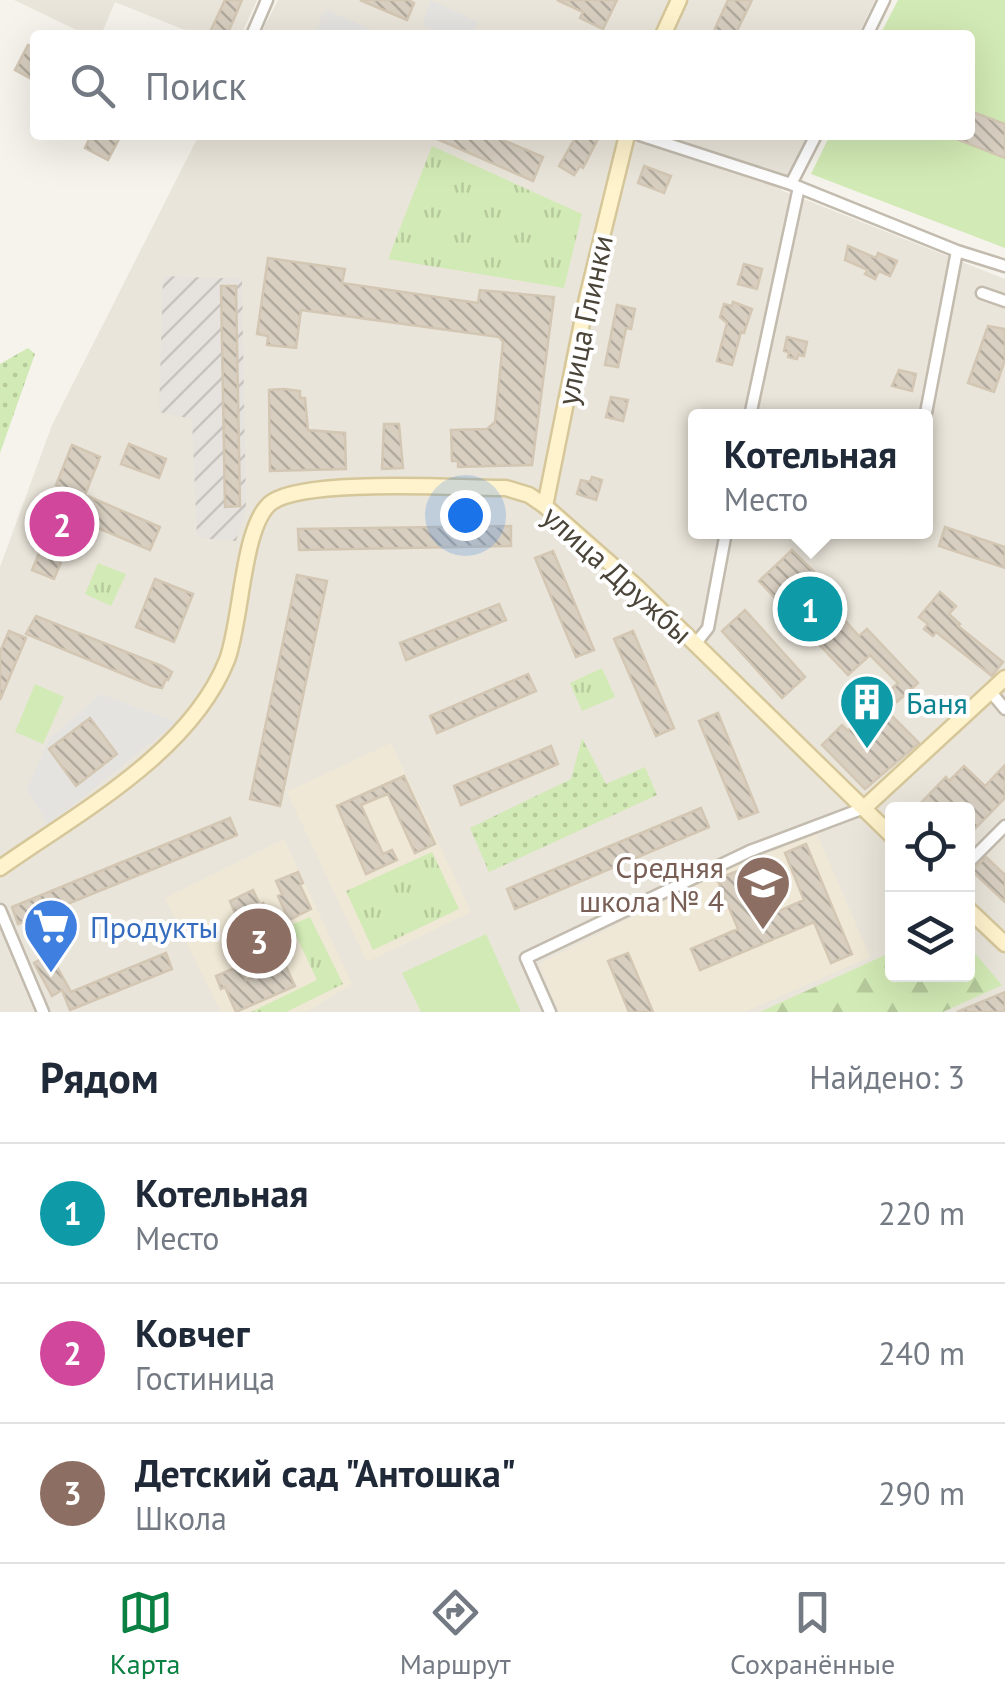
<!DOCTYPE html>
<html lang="ru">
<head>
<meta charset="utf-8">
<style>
	:root { --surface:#fff; --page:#f6f6f7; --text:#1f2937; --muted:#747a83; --line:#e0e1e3; --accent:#0b8043 }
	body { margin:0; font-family:"PT Sans",sans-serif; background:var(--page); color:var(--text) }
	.controls { position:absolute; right:30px; bottom:30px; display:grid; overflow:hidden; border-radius:10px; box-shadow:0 10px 40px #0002 }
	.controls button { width:90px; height:90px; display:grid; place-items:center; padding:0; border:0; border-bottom:2px solid var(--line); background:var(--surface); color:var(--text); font:50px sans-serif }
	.you { position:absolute; left:465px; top:515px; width:35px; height:35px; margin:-25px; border:8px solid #fff; border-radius:50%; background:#1a73e8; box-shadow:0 0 0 15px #1a73e833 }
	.badge { display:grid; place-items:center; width:65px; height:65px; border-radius:50%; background:var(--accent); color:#fff; font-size:32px; font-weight:700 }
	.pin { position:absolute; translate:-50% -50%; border:5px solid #fff; box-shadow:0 2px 10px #0006 }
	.popup { position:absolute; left:688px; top:409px; width:245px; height:130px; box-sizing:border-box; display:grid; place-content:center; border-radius:10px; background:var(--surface); filter:drop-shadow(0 2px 8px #0005); font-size:32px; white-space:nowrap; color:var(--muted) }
	.popup b { font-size:38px; color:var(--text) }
	.popup::after { content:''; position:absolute; left:50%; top:100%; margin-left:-20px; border:20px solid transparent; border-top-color:var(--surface) }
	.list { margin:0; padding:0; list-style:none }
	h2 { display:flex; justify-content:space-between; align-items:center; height:130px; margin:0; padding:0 40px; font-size:42px }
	h2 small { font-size:32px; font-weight:400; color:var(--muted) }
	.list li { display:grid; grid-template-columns:65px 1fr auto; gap:30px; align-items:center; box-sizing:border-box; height:140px; padding:0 40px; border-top:2px solid var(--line) }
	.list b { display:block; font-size:38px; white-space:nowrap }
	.list p { margin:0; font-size:32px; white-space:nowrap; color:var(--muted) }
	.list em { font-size:32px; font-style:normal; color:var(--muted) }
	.icon { flex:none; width:55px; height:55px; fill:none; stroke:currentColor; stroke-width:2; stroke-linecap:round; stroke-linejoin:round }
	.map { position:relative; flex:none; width:1005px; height:1012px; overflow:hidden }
	.search { position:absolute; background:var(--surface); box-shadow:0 10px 40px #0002; left:30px; right:30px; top:30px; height:110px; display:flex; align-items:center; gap:25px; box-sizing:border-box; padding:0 35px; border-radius:10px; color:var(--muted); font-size:38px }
	.sheet { height:550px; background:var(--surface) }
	nav { display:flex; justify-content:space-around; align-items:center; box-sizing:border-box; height:140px; border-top:2px solid var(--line); background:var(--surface); font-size:28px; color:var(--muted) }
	nav a { display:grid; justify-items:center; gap:5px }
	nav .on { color:var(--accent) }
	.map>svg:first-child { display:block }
	.residential { fill:#eae5da; fill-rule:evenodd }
	.industrial { fill:url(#industrial-furrows) }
	.education { fill:#efe8d6 }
	.grass { fill:url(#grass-dots) }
	.forest { fill:url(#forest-firs) }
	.park { fill:url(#park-tufts) }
	.pitch { fill:#d2eab5 }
	.parking { fill:#e5e3e0 }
	.building { fill:url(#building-back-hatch); stroke:#d3c7b4; stroke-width:2.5 }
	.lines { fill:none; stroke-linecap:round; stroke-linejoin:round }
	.street-casing { stroke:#c2bbae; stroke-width:15 }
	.secondary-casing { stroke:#d6c79b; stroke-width:19 }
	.street { stroke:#fff; stroke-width:10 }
	.secondary { stroke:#fff3cd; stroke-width:14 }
	.labels { text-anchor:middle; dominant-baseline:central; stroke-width:8; stroke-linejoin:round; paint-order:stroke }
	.street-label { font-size:30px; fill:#4b4439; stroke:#fff }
	.culture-label { font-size:30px; fill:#0d838f; stroke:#fff; text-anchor:start }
	.education-label { font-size:30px; fill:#785e54; stroke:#fff; text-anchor:end }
	.shop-label { font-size:30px; fill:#366cbe; stroke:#fff; text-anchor:start }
</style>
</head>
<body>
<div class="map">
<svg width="1005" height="1012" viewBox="0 0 1005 1012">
	<defs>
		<pattern id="industrial-furrows" width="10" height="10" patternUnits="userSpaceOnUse" patternTransform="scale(2.5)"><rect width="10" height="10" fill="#e6e2dd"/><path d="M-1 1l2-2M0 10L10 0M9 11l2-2" fill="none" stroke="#c7c3be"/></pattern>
		<pattern id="grass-dots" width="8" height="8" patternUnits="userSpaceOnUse" patternTransform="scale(2.5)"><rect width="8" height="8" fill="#d2eab5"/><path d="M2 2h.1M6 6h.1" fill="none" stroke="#b6ca9c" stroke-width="1.8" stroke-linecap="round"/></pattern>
		<pattern id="forest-firs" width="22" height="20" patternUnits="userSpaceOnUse" patternTransform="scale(2.5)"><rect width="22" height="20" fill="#d2eab5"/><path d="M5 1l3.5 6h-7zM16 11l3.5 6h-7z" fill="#b6ca9c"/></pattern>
		<pattern id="park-tufts" width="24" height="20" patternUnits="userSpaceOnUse" patternTransform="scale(2.5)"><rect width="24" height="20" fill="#d2eab5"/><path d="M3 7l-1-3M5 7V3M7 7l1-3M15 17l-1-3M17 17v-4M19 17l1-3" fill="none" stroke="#b6ca9c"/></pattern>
		<pattern id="building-back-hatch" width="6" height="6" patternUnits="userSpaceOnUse" patternTransform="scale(2.5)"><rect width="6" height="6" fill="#d8cfc1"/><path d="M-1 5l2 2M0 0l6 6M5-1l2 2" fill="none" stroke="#b1aa9e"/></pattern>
	</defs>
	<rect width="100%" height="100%" fill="#f6f3ec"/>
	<path class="residential" d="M14,0h243l-16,35h-38l-14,-6 -2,2 -72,-29 -14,33h-14z
		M278,0h597l-17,35h-598z
		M199,135h609l-27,55 224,89v733h-1005v-445l52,-142zM695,416h230v116h-230zM892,809h76v165h-76z"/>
	<path class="industrial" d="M163,276l79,3 4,233 -10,29 -39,-3 -5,-119 -33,-7z"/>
	<path class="education" d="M391,743l80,169 -104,50 -80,-170z
		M817,834l53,123 -126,55h-185l-20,-48 191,-96z
		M284,839l68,145 -46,28h-85l-56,-114z"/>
	<path class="grass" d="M28,348l7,6 -35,99v-89z
		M582,738l24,46 39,-17 12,28 -168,77 -19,-44 101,-49z"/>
	<path class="forest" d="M968,945l34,40 -59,27h-183l132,-60v22h76z"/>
	<path class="park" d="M432,146l150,68 -18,74 -176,-29z
		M98,563l28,11 -15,32 -26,-12z
		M602,668l13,29 -33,14 -12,-28z
		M432,852l27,57 -86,41 -27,-59z
		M310,917l33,67 -57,28h-35l66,-32 -26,-55z"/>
	<path class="pitch" d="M898,0h107v248l-194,-74 19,-39h140v-100h-90z
		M35,684l29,13 -21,47 -28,-12z
		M486,934l35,78h-100l-19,-39z"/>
	<path class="parking" d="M431,0l47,22 -6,13h-28l-22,-10z
		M325,9l59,26h1h-57l-12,-5z
		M101,694l76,28 -129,103 -21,-36 23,-51z"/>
	<path class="building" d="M225,0h17l-15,35h-5l-11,-5z
		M360,0h48l6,3 -7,17z
		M557,0h60l-14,29 -23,-11 3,-6z
		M728,0h24l-17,35h-23z
		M28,45l7,4v32l-20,-11z
		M970,111l35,13v34l-56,-22 21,-1z
		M91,135h30l-13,25 -23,-12z
		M428,135h63l52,22 -10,24z
		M577,135h23l-17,33 -3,-2 -6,9 -15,-9z
		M644,166l27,10 -7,17 -26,-10z
		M848,246l28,12 2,-5 19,8 -7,15 -11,-5 -4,8 -10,-5 3,-4 -23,-10z
		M268,258l77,11 -3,14 136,20 2,-13 74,7 -22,168 -74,2v-6h-6l-1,-31 36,-1 8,-7 8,-80 -4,-5 -198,-27 -5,38 -29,-3 1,-9 -11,-2z
		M744,264l18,5 -5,20 -19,-5z
		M221,286h15l4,220 -15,1z
		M733,302l19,7 -8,24 -3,-1 -9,33 -15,-4 10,-38 -7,-6 4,-13 8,2z
		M617,305l18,4 -4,20 -5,-1 -8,39 -13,-2z
		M988,326l17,3v31l-11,32 -26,-9z
		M787,337l20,5 -3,14 -6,-1 -1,4 -9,-2 1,-5 -5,-1z
		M899,370l17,4 -4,17 -20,-5z
		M284,389l16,2v7h5l3,32 37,3 1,36 -76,2 -1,-81z
		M611,397l17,3 -5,21 -17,-4z
		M384,424h15l4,44 -21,1z
		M129,444l37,15 -7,19 -38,-14z
		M72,445l28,12 -15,38 75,32 -10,23 -71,-30 -25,59 -22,-9 25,-60 4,1 9,-20 -14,-6z
		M592,477l10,3 -6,20 -19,-6 4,-14 9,2z
		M511,526v20l-212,4 -1,-21z
		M945,527l60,20v21l-66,-22z
		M792,550l31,31 -7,7 43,48 8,-7 51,54 -21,19 -9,-10 10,-9 -28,-28 -22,20 -89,-94z
		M553,551l41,99 -18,7 -41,-99z
		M297,575l30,6 -47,225 -30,-7z
		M155,579l38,15 -19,48 -38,-15z
		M940,592l16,14 -7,8 11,10 -2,2 45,36 -11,14 -56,-44 -3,4 -9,-7 4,-5 -9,-7z
		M499,604l7,16 -100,40 -6,-17z
		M745,610l60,67 -23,21 -60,-67z
		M36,616l126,50 10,6 -4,8 -2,-1 -4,9 -10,-2 -126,-52z
		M9,631l17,7 -26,62v-48z
		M633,631l41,97 -18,8 -42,-97z
		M528,674l8,17 -99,42 -7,-17z
		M886,710l33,33 -54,46 -43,-44 20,-20 6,6 19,-19 8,8z
		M718,713l40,99 -19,7 -40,-98z
		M90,718l27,36 -41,32 -27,-37z
		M551,746l7,18 -97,41 -7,-19z
		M1005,765v33l-37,38v-26h-54l32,-33 3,4 15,-15 21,20z
		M404,776l31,68 -20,9 -27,-59 -8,3 -19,8 22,49 9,-4 5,10 -31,14 -29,-68z
		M701,808l8,19 -194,82 -8,-20z
		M230,818l7,17 -219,89 -6,-17z
		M806,844l46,110 -21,9 -17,-41 -114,48 -9,-21 47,-20 -21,-50 20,-8 21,49 46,-20 -19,-47z
		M986,857l19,18v27l-33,-31z
		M298,872l5,11 -3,2 11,24 -22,11 -11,-24 4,-2 -6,-13z
		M253,890l7,15 3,-2 24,55 -4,2 12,26 -59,26 -11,-25 -4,2 -5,-13 23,-10 7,14 18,-8 -26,-61 -3,2 -5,-12z
		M166,953l6,16 -102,41 -8,-20 -10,6 -18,-33 16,-9 21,38z
		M628,953l25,59h-24l-21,-51z
		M1005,992v20h-48z"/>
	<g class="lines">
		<g class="street-casing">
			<path id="street" d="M252,35l15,-35
				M867,35l17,-35
				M640,135l151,49 166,67 48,15
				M791,184l25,-49
				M982,293l23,8
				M750,416l49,-229
				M925,418l32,-167
				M696,643l12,-15 18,-96
				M990,691l15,18
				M968,863l37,-37
				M0,910l43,102
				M550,1012l-24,-54 224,-107 114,-43"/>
		</g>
		<g class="secondary-casing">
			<path id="secondary" d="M663,35l16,-35
				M545,506l42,-208 40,-163
				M864,808l141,-130
				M0,868c78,-55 190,-115 227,-208 15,-39 15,-137 45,-158 34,-24 186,-14 234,-14l23,7 16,11 93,82 254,248
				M968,909l37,35"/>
		</g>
		<use href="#street" class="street"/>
		<use href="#secondary" class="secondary"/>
	</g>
	<defs>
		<g id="building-pin" transform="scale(2.875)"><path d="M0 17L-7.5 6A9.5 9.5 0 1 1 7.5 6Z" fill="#0f9aa8" stroke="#fff"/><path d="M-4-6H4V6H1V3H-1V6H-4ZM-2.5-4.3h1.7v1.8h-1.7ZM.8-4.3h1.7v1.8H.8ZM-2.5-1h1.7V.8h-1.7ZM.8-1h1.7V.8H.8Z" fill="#fff"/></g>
		<g id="school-pin" transform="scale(2.875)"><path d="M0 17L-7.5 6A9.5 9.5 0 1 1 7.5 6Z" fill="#8d6e63" stroke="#fff"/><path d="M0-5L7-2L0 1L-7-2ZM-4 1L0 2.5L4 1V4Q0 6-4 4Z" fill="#fff"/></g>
		<g id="supermarket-pin" transform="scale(2.875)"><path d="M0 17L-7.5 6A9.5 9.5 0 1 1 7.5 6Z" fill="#3f7fe0" stroke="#fff"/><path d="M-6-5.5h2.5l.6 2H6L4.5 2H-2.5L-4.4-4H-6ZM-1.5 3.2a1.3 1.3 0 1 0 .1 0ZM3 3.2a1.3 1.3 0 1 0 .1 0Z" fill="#fff"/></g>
	</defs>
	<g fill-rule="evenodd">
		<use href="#building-pin" x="867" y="702"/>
		<use href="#school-pin" x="763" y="883"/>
		<use href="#supermarket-pin" x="51" y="926"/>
	</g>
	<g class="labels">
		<g class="street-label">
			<text transform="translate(584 320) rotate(-78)">улица Глинки</text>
			<text transform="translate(618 574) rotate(42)">улица Дружбы</text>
		</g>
		<g class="culture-label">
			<text x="906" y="702">Баня</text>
		</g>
		<g class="education-label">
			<text x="724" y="866">Средняя<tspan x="724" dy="34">школа № 4</tspan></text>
		</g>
		<g class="shop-label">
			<text x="90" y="926">Продукты</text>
		</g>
	</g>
</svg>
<div class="controls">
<button><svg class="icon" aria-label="locate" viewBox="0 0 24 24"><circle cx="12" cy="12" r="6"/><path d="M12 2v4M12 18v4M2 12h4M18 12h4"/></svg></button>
<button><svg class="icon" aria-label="layers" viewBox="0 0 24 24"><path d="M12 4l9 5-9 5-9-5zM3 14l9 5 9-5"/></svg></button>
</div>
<div class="you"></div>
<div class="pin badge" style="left:810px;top:609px;background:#0f9aa8">1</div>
<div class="popup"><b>Котельная</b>Место</div>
<div class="pin badge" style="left:62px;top:524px;background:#d1479c">2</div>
<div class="pin badge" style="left:259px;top:941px;background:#8d6e63">3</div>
<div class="search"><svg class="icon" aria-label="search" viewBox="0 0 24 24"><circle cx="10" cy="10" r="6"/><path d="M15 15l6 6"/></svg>Поиск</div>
</div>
<section class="sheet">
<h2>Рядом<small>Найдено: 3</small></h2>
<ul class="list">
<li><span class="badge" style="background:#0f9aa8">1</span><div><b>Котельная</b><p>Место</p></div><em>220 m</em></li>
<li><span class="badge" style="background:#d1479c">2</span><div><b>Ковчег</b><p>Гостиница</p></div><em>240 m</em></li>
<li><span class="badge" style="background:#8d6e63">3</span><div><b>Детский сад &quot;Антошка&quot;</b><p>Школа</p></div><em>290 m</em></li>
</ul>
</section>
<nav>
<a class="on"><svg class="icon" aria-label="map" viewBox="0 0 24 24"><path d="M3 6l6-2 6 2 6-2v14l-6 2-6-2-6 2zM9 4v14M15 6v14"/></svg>Карта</a>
<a><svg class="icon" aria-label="directions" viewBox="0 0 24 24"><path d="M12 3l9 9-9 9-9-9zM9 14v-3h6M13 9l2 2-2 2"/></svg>Маршрут</a>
<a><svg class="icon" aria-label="saved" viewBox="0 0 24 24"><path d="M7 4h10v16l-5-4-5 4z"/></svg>Сохранённые</a>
</nav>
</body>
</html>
